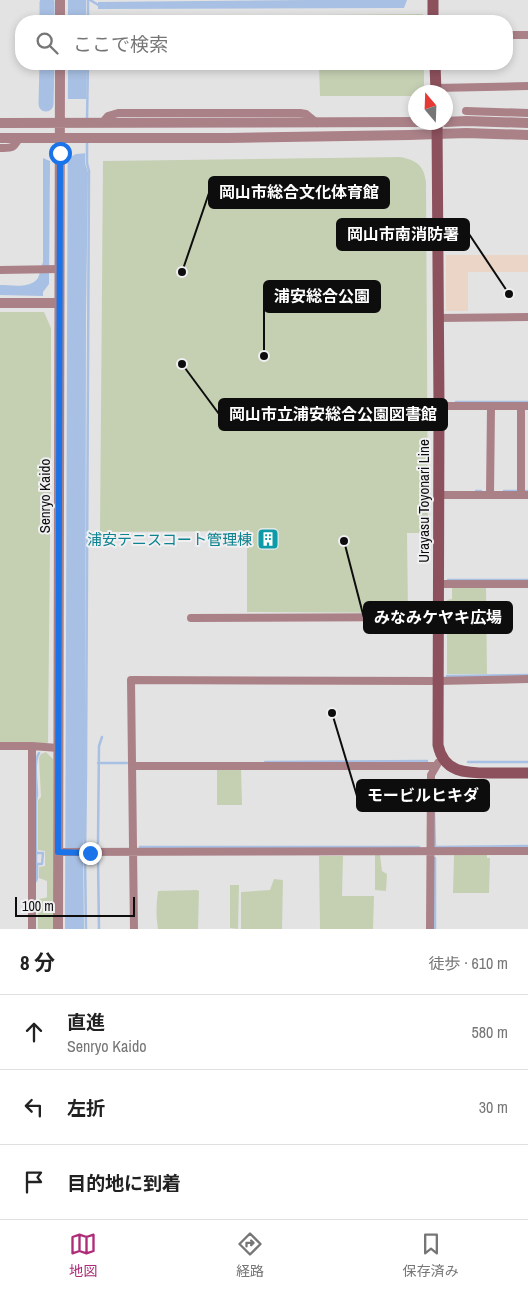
<!DOCTYPE html>
<html lang="ja">
<head>
<meta charset="utf-8">
<style>
	:root { --surface:#fff; --page:#f6f6f6; --text:#222; --muted:#767676; --line:#e0e0e0; --accent:#ad2b77 }
	body { margin:0; font-family:"Archivo Narrow","Noto Sans JP",sans-serif; background:var(--page); color:var(--text) }
	.compass { position:absolute; left:408px; top:85px; width:45px; height:45px; border-radius:50%; background:var(--surface); box-shadow:0 2px 8px #0003; rotate:341deg }
	.scale { position:absolute; left:15px; bottom:12px; width:120px; box-sizing:border-box; padding-left:5px; border:2px solid #0d0d0d; border-top:0; font-size:14px; line-height:18px; white-space:nowrap; color:#0d0d0d; -webkit-text-stroke:4px #f0f0f2; paint-order:stroke }
	.stop { position:absolute; width:15px; height:15px; margin:-11px; border:4px solid #1a73e8; border-radius:50%; background:#fff }
	.stop.end { background:#1a73e8; border-color:#fff; box-shadow:0 1px 5px #0008 }
	.list { margin:0; padding:0; list-style:none }
	h2 { display:flex; justify-content:space-between; align-items:center; height:65px; margin:0; padding:0 20px; font-size:21px }
	h2 small { font-size:16px; font-weight:400; color:var(--muted) }
	.list li { display:grid; grid-template-columns:32px 1fr auto; gap:15px; align-items:center; box-sizing:border-box; height:75px; padding:0 20px; border-top:1px solid var(--line) }
	.list b { display:block; font-size:19px; white-space:nowrap }
	.list p { margin:0; font-size:16px; white-space:nowrap; color:var(--muted) }
	.list em { font-size:16px; font-style:normal; color:var(--muted) }
	.icon { flex:none; width:28px; height:28px; fill:none; stroke:currentColor; stroke-width:2; stroke-linecap:round; stroke-linejoin:round }
	.map { position:relative; flex:none; width:528px; height:929px; overflow:hidden }
	.search { position:absolute; background:var(--surface); box-shadow:0 2px 8px #0003; left:15px; right:15px; top:15px; height:55px; display:flex; align-items:center; gap:12px; box-sizing:border-box; padding:0 18px; border-radius:20px; color:var(--muted); font-size:19px }
	.sheet { height:290px; background:var(--surface) }
	nav { display:flex; justify-content:space-around; align-items:center; box-sizing:border-box; height:70px; border-top:1px solid var(--line); background:var(--surface); font-size:14px; color:var(--muted) }
	nav a { display:grid; justify-items:center; gap:2px }
	nav .on { color:var(--accent) }
	.map>svg:first-child { display:block }
	.industrial { fill:#ead5c7 }
	.green { fill:#c5d0b3 }
	.water { fill:#a8c0e3 }
	.pier { fill:#e3e3e4 }
	.lines { fill:none; stroke-linecap:round; stroke-linejoin:round }
	.stream { stroke:#a8c0e3; stroke-width:2.5 }
	.river { stroke:#a8c0e3; stroke-width:15 }
	.minor { stroke:#ab8188; stroke-width:8 }
	.tertiary { stroke:#ab8188; stroke-width:10 }
	.secondary { stroke:#8c515d; stroke-width:11 }
	.route { stroke:#1a73e8; stroke-width:6 }
	.labels { text-anchor:middle; dominant-baseline:central; stroke-width:4; stroke-linejoin:round; paint-order:stroke }
	.street-label { font-size:15px; fill:#0d0d0d; stroke:#f0f0f2 }
	.culture-label { font-size:15px; fill:#0d838f; stroke:#f0f0f2; text-anchor:end }
	.leader { fill:none; stroke:#0d0d0d; stroke-width:2 }
	.callout-dot { fill:#0d0d0d; stroke:#f0f0f2; stroke-width:2 }
	.callout { fill:#0d0d0d; stroke:#0d0d0d; stroke-width:2 }
	.callout-label { font-size:16px; text-anchor:middle; font-weight:bold; fill:#fff }
</style>
</head>
<body>
<div class="map">
<svg width="528" height="929" viewBox="0 0 528 929">
	<rect width="100%" height="100%" fill="#e3e3e4"/>
	<path class="industrial" d="M446,255h82v17h-60v39h-22z"/>
	<path class="green" d="M423,14v7h-104v-6z
		M319,64h105v28h-8l-1,4h-95z
		M400,157c16,3 24,8 26,25l2,351h-21l1,80 -161,-1v-81l-147,1 3,-371z
		M0,312h44l7,16v108l-3,307h-48z
		M452,587h34l1,87h-40v-74l5,-1z
		M46,752l7,7v170h-15v-30l7,-1 2,-1v-16l-8,-3v-11l6,-1v-15l-7,-1v-50l3,-3 -2,-39 2,-4z
		M217,768h24l1,37h-25z
		M487,854v4h3l-1,35h-36l1,-38z
		M375,855h5l2,16 5,3 -1,17 -11,-1z
		M319,856h24l-1,40h32l-1,33h-53z
		M274,879l9,1 -1,49h-41v-37l29,-2z
		M230,885h9l-1,44 -8,-1z
		M197,890l2,1 -1,38h-40c-2,-12 -2,-25 0,-38z"/>
	<path class="water" d="M68,0h18v21h-18z
		M309,0h98l-3,8 -306,1v-7z
		M68,64h19l-2,99 3,9 -2,144 -1,513 -2,19 1,81h-19z
		M43,158l7,3 -1,123 -6,8v4l-43,-1v-10c12,0 30,4 38,-7 2,-5 3,-11 5,-16z"/>
	<path class="pier" d="M66,99h23l-1,54 -12,1 -10,5z"/>
	<g class="lines">
		<path class="stream" d="M88,0v21
			M90,0l10,6
			M47,3v-3
			M87,120l1,-56
			M456,402h72
			M476,491h5
			M504,491h13
			M526,491h2
			M448,580h80
			M447,676l81,-1
			M265,762l162,-1
			M468,762h60
			M98,763h29
			M434,812l1,35 93,-1
			M98,843l1,-97 3,-9
			M140,847h279
			M36,853h7l-1,11h-5
			M98,858l1,71
			M435,858v71
			M36,881l1,-3v-14h-1v-64l1,-5c0,-12 -4,-33 2,-42
			M86,929l-1,-72 1,-84 3,-602 -2,-8v-23"/>
		<path class="river" d="M47,21v-18
			M46,104l1,-40"/>
		<path class="minor" d="M507,35h21
			M436,88l92,-2
			M466,111l62,2
			M102,123l6,-7 10,-3h182l6,1 11,9
			M0,148c12,0 13,1 19,-10
			M0,270l60,-1
			M438,318l90,-1
			M439,406h89
			M521,406v89
			M438,495h90
			M490,495l1,-89
			M438,584h90
			M191,618l247,-1
			M0,746h32l26,2
			M32,746v183
			M133,766h303
			M58,852l470,-1
			M134,929l-3,-249 306,1 91,-2
			M430,929l1,-154 7,-12"/>
		<path class="tertiary" d="M60,21v-21
			M446,122l20,-1 62,2
			M0,123l425,-1
			M0,138h228l181,-3 57,-2 62,2
			M0,303h59
			M58,929l2,-865"/>
		<path class="secondary" d="M433,0v21
			M435,64l1,28
			M437,122l2,284 -1,339c6,29 30,28 54,28 12,0 24,0 36,0"/>
	</g>
	<g class="lines">
		<path class="route" d="M60,153l-2,699 32,1"/>
	</g>
	<defs>
		<g id="building-square" transform="scale(1.125)"><rect x="-9" y="-9" width="18" height="18" rx="4" fill="#0f9aa8" stroke="#f0f0f2"/><path d="M-4-6H4V6H1V3H-1V6H-4ZM-2.5-4.3h1.7v1.8h-1.7ZM.8-4.3h1.7v1.8H.8ZM-2.5-1h1.7V.8h-1.7ZM.8-1h1.7V.8H.8Z" fill="#fff"/></g>
	</defs>
	<g fill-rule="evenodd">
		<use href="#building-square" x="268" y="539"/>
	</g>
	<g class="labels">
		<g class="street-label">
			<text transform="translate(44 496) rotate(-90)">Senryo Kaido</text>
			<text transform="translate(423 501) rotate(-90)">Urayasu Toyonari Line</text>
		</g>
		<g class="culture-label">
			<text x="252" y="539">浦安テニスコート管理棟</text>
		</g>
	</g>
	<path class="leader" d="M182 272L209 193M509 294L469 234M264 356L264 296M182 364L219 414M344 541L364 618M332 713L357 796"/>
	<g class="callout-dot">
		<circle cx="182" cy="272" r="5"/>
		<circle cx="509" cy="294" r="5"/>
		<circle cx="264" cy="356" r="5"/>
		<circle cx="182" cy="364" r="5"/>
		<circle cx="344" cy="541" r="5"/>
		<circle cx="332" cy="713" r="5"/>
	</g>
	<g class="callout">
		<rect x="209" y="177" width="180" height="31" rx="5"/>
		<rect x="337" y="219" width="132" height="31" rx="5"/>
		<rect x="264" y="281" width="116" height="31" rx="5"/>
		<rect x="219" y="399" width="228" height="31" rx="5"/>
		<rect x="364" y="602" width="148" height="31" rx="5"/>
		<rect x="357" y="780" width="132" height="31" rx="5"/>
	</g>
	<g class="callout-label">
		<text x="299" y="198">岡山市総合文化体育館</text>
		<text x="403" y="240">岡山市南消防署</text>
		<text x="322" y="302">浦安総合公園</text>
		<text x="333" y="420">岡山市立浦安総合公園図書館</text>
		<text x="438" y="623">みなみケヤキ広場</text>
		<text x="423" y="801">モービルヒキダ</text>
	</g>
</svg>
<svg class="compass" viewBox="-18 -18 36 36"><path d="M0-13l5 13h-10z" fill="#e53935"/><path d="M0 13l5-13h-10z" fill="#767676"/></svg>
<div class="scale">100 m</div>
<div class="stop" style="left:60px;top:153px"></div>
<div class="stop end" style="left:90px;top:853px"></div>
<div class="search"><svg class="icon" aria-label="search" viewBox="0 0 24 24"><circle cx="10" cy="10" r="6"/><path d="M15 15l6 6"/></svg>ここで検索</div>
</div>
<section class="sheet">
<h2>8 分<small>徒歩 · 610 m</small></h2>
<ul class="list">
<li><svg class="icon" aria-label="ahead" viewBox="0 0 24 24"><path d="M12 20V5M6 11l6-6 6 6"/></svg><div><b>直進</b><p>Senryo Kaido</p></div><em>580 m</em></li>
<li><svg class="icon" aria-label="left" viewBox="0 0 24 24"><path d="M17 20v-9H6M10 6l-5 5 5 5"/></svg><div><b>左折</b></div><em>30 m</em></li>
<li><svg class="icon" aria-label="arrive" viewBox="0 0 24 24"><path d="M6 21V4h12l-3 4 3 4H6"/></svg><div><b>目的地に到着</b></div></li>
</ul>
</section>
<nav>
<a class="on"><svg class="icon" aria-label="map" viewBox="0 0 24 24"><path d="M3 6l6-2 6 2 6-2v14l-6 2-6-2-6 2zM9 4v14M15 6v14"/></svg>地図</a>
<a><svg class="icon" aria-label="directions" viewBox="0 0 24 24"><path d="M12 3l9 9-9 9-9-9zM9 14v-3h6M13 9l2 2-2 2"/></svg>経路</a>
<a><svg class="icon" aria-label="saved" viewBox="0 0 24 24"><path d="M7 4h10v16l-5-4-5 4z"/></svg>保存済み</a>
</nav>
</body>
</html>
